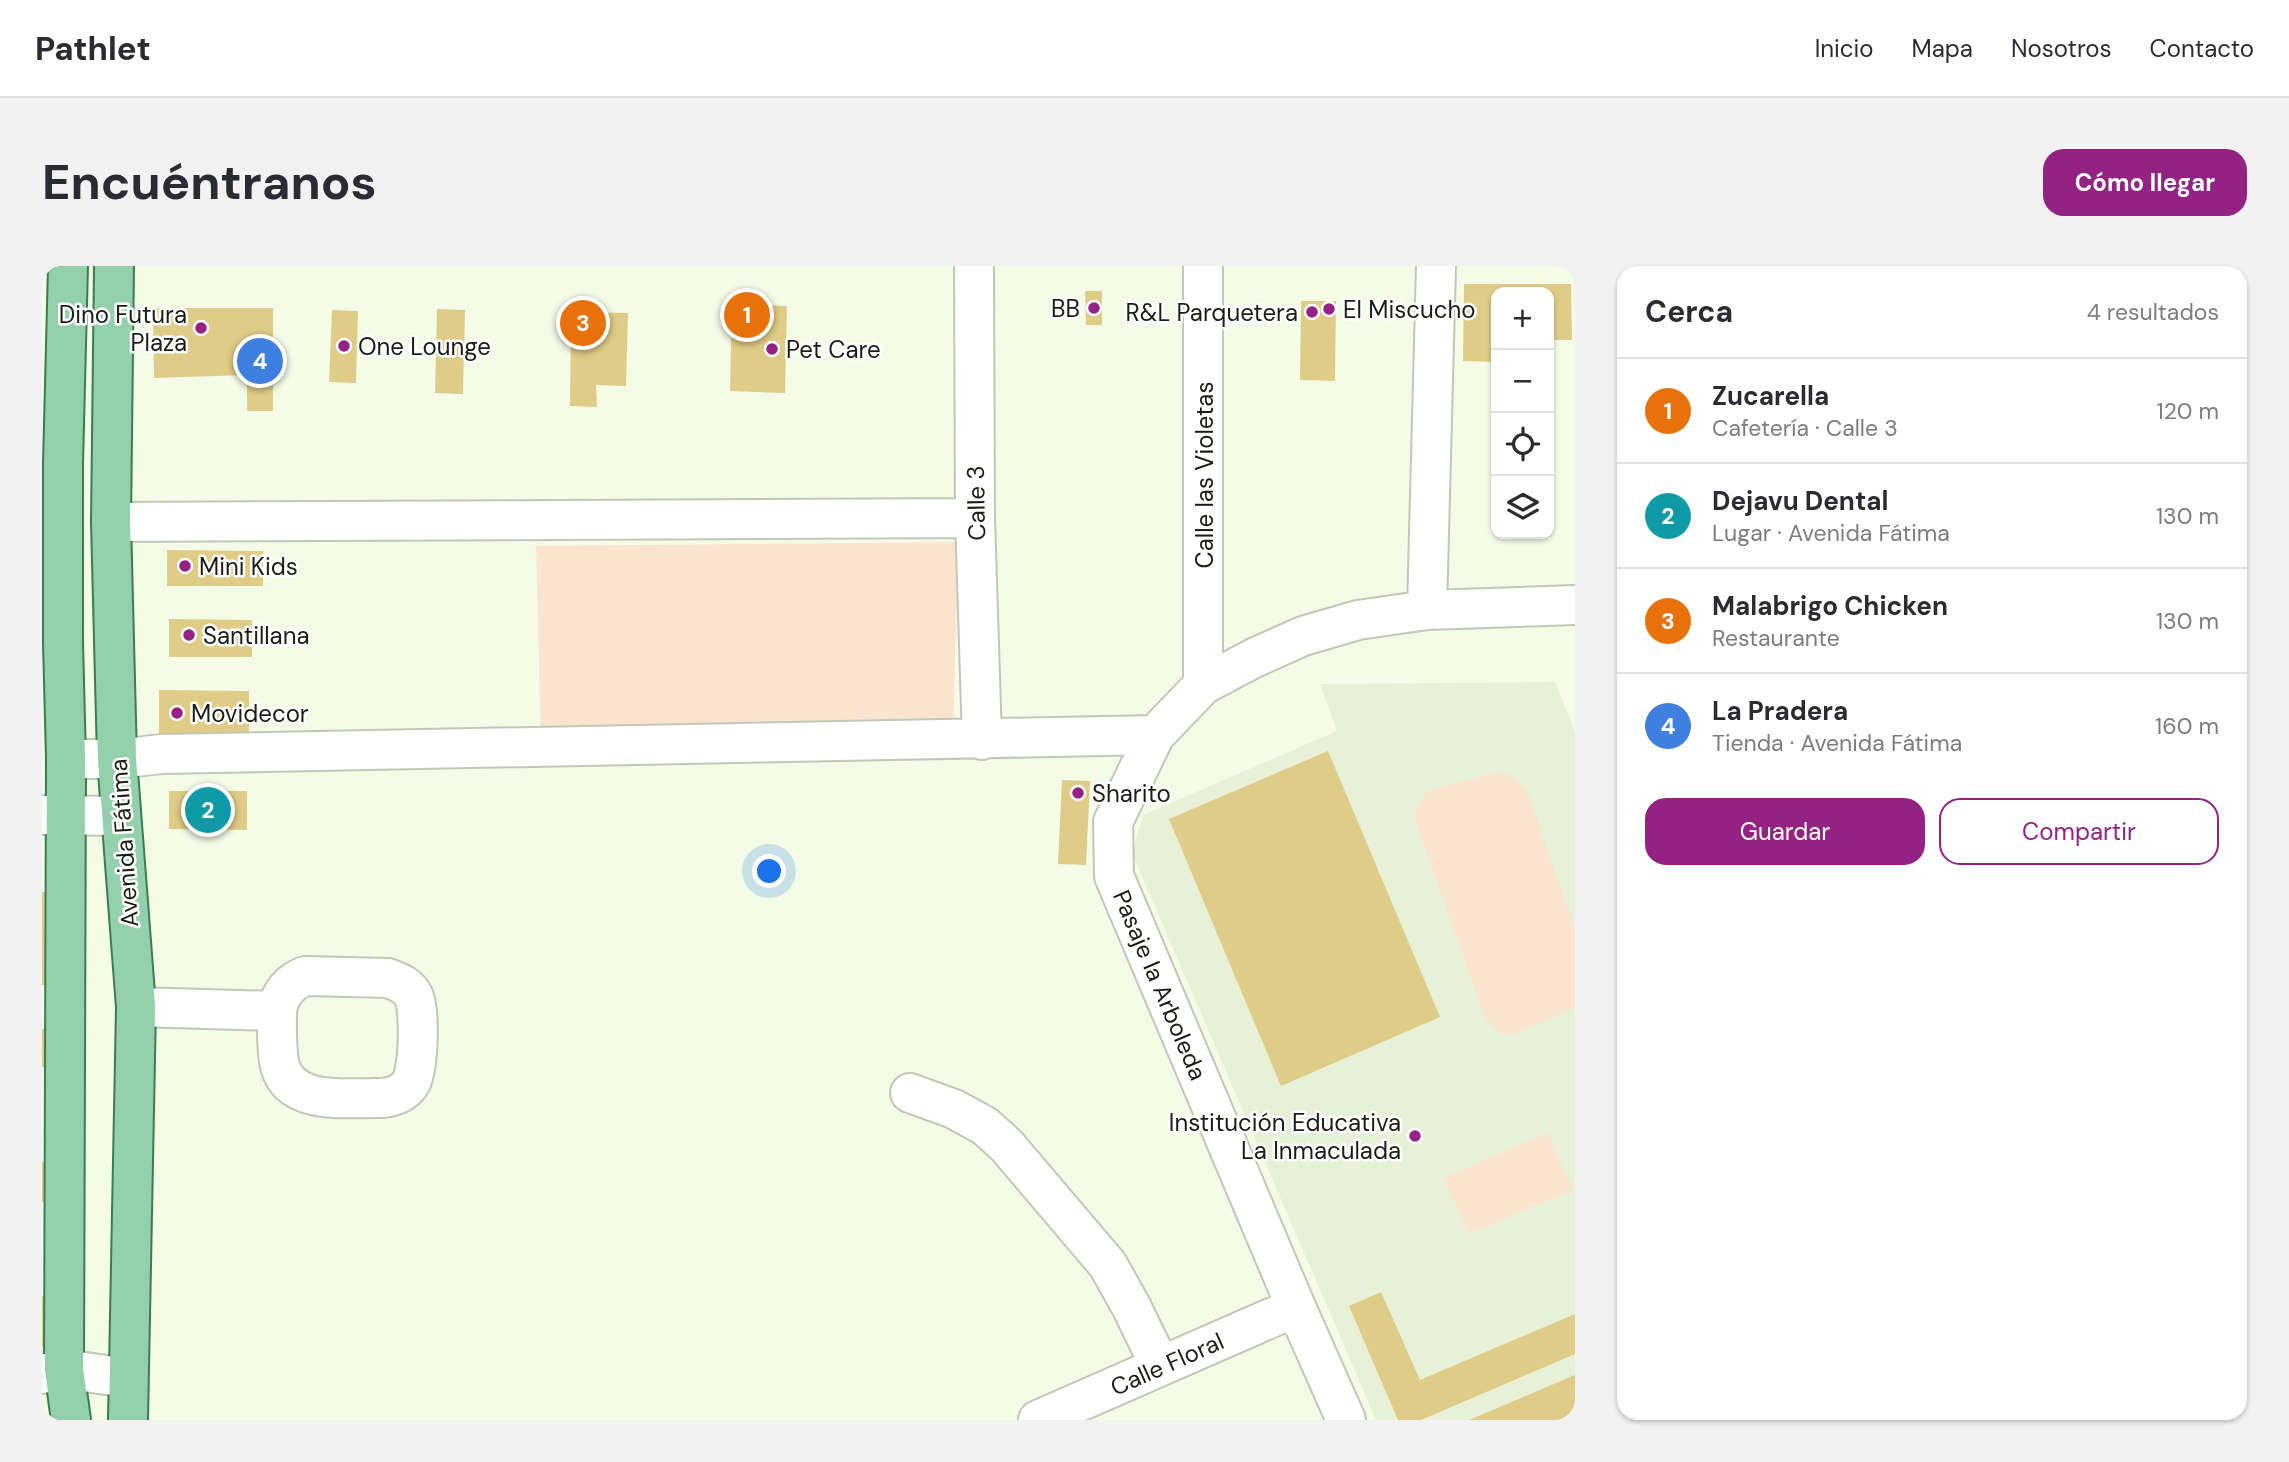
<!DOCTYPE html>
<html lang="es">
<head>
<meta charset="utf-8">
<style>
	:root { --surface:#fff; --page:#f2f2f3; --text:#2b2b33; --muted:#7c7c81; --line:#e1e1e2; --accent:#932282 }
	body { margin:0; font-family:"DM Sans",sans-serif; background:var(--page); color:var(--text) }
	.controls { position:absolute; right:21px; top:21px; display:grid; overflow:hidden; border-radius:14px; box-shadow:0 2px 5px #0004 }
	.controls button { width:63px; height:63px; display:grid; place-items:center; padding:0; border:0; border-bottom:2px solid var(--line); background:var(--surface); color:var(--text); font:35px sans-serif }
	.you { position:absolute; left:728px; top:606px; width:24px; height:24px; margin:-18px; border:5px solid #fff; border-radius:50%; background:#1a73e8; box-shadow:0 0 0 10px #1a73e833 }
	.badge { display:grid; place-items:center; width:46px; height:46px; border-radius:50%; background:var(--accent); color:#fff; font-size:23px; font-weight:700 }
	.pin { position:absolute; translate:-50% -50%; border:4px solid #fff; box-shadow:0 2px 7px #0006 }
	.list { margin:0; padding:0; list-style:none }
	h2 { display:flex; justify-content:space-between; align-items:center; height:91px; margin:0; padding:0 28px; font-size:30px }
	h2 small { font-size:23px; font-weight:400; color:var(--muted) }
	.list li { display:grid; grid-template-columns:46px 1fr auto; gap:21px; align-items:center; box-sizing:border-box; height:105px; padding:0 28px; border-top:2px solid var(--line) }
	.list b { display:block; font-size:26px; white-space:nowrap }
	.list p { margin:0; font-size:23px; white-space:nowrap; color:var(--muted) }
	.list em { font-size:23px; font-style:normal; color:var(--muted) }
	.actions { display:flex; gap:14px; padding:21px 28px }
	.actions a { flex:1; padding:16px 0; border:2px solid var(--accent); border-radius:21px; text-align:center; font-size:24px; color:var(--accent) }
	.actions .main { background:var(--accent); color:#fff }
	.icon { flex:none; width:38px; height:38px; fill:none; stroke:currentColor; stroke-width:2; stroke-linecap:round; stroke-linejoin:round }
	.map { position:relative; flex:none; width:1533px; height:1154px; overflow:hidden; border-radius:21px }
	header { display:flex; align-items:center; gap:42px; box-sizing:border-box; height:98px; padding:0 35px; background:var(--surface); border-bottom:2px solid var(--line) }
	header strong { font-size:33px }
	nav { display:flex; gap:38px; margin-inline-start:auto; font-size:24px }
	.intro { display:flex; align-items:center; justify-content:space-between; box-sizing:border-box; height:168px; padding:0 42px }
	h1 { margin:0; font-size:49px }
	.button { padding:18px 32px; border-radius:21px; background:var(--accent); color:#fff; font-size:24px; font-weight:700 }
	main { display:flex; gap:42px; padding:0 42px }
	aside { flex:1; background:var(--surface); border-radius:21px; box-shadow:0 2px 5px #0004 }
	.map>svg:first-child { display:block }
	.built { fill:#e7f1d7 }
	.green { fill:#fae4d0 }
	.building { fill:#dfcc86 }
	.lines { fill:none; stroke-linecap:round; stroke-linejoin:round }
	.minor-casing { stroke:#c1c8b6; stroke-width:42 }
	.major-casing { stroke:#3a7d52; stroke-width:42 }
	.minor { stroke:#fff; stroke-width:38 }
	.major { stroke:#94d0ab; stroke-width:38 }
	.poi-dot { fill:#932282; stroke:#fff; stroke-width:2.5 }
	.labels { text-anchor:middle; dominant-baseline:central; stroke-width:5; stroke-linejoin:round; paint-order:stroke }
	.poi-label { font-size:24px; fill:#1a1d16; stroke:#fff; text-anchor:start }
	.street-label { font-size:24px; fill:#1a1d16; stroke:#fff }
</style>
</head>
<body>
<header>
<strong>Pathlet</strong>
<nav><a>Inicio</a><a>Mapa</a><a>Nosotros</a><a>Contacto</a></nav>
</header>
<div class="intro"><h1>Encuéntranos</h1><a class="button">Cómo llegar</a></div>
<main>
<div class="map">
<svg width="1533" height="1154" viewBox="0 0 1533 1154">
	<rect width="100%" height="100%" fill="#f4fce8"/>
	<path class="built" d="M1513,416l20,50v688h-199l-244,-567 11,-38 194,-84 -17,-47z"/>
	<path class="green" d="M916,276l-5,196 -412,3 -5,-195z
		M1454,506c17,2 25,9 33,23l46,135v77l-59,27c-15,2 -22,-6 -31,-16l-67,-189 -3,-16 4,-11 8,-11z
		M1506,866l25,58 -105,44 -24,-56z"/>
	<path class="building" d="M1422,18h107l1,56h-23v-48h-53v70l-33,-1z
		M1043,25h17v34h-16z
		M1259,35h35l-1,80 -35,-1z
		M690,38l55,2 -2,87 -55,-2z
		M111,42h120v103h-26v-36l-93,3z
		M395,43l28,1 -2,84 -28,-1z
		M290,44l26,1 -2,72 -27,-1z
		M529,46l57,1 -2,73 -30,-1 1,22 -27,-1z
		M125,284l96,1v35h-96z
		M127,353l83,1v37h-83z
		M117,424l90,1v43l-90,-1z
		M1286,485l112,266 -159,69 -112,-267z
		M1020,514l28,1 -4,84 -28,-1z
		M127,525h78v39l-78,-1z
		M0,626h5l3,93h-8z
		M0,763h6v38h-6z
		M0,896h7l-1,41 -6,-1z
		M1339,1026l39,88 155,-66v40l-154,66h-23l-49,-114z
		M0,1030h6l-1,51h-5z
		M1533,1109v45h-106z"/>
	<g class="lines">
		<g class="minor-casing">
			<path id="minor" d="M932,0l1,252 7,222
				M1161,0v419
				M69,256l864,-4
				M1385,344l9,-344
				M24,493h51l45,-5 993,-19
				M0,549l79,1
				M263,710l83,2c11,4 21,8 26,19 6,15 5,74 -4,87 -7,10 -17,13 -28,14 -32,-1 -91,9 -102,-32 -4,-17 -3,-38 -3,-55 2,-17 13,-29 28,-35z
				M94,741l141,4
				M868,827l44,16 31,17 22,20 101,119 24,43 28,58
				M0,1108l22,-5 63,9
				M996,1154l258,-113
				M1304,1154l-50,-113 -182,-431 -1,-54 42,-87 48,-50 51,-27 49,-22 55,-16 69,-10 148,-5"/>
		</g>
		<g class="major-casing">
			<path id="major" d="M26,0l-5,198v179l3,116 -2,610 7,51
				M72,0l-3,256 6,237 19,248 -8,413"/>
		</g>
		<use href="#minor" class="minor"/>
		<use href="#major" class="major"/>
	</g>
	<g class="poi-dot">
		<circle cx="1052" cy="42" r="7"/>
		<circle cx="1287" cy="43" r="7"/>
		<circle cx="1270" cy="46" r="7"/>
		<circle cx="159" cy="62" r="7"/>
		<circle cx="302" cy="80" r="7"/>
		<circle cx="730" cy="83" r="7"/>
		<circle cx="143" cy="300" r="7"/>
		<circle cx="147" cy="369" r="7"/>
		<circle cx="135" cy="447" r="7"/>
		<circle cx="1036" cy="527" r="7"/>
		<circle cx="1373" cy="870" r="7"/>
	</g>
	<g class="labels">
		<g class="poi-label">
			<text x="1038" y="42" text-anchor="end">BB</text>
			<text x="1301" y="43">El Miscucho</text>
			<text x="1256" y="46" text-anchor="end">R&amp;L Parquetera</text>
			<text x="145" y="48" text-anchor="end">Dino Futura<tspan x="145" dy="28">Plaza</tspan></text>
			<text x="316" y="80">One Lounge</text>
			<text x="744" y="83">Pet Care</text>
			<text x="157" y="300">Mini Kids</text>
			<text x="161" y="369">Santillana</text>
			<text x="149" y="447">Movidecor</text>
			<text x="1050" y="527">Sharito</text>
			<text x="1359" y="856" text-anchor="end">Institución Educativa<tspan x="1359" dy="28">La Inmaculada</tspan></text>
		</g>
		<g class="street-label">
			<text transform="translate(1162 209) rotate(-90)">Calle las Violetas</text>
			<text transform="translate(934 237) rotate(-91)">Calle 3</text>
			<text transform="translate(82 577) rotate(-94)">Avenida Fátima</text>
			<text transform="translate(1118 719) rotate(67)">Pasaje la Arboleda</text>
			<text transform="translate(1125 1098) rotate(-24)">Calle Floral</text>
		</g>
	</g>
</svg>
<div class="controls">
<button>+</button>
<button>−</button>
<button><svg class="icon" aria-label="locate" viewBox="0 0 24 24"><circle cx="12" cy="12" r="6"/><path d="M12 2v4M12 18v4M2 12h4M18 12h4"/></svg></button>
<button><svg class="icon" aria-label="layers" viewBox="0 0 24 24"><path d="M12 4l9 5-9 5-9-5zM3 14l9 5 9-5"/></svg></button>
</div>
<div class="you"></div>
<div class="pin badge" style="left:705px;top:49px;background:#e8710a">1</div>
<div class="pin badge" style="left:166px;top:544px;background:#0f9aa8">2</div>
<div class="pin badge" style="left:541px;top:57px;background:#e8710a">3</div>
<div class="pin badge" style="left:218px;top:95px;background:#3f7fe0">4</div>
</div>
<aside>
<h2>Cerca<small>4 resultados</small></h2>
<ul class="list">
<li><span class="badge" style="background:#e8710a">1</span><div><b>Zucarella</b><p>Cafetería · Calle 3</p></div><em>120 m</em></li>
<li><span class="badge" style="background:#0f9aa8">2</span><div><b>Dejavu Dental</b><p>Lugar · Avenida Fátima</p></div><em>130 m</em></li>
<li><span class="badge" style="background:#e8710a">3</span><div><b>Malabrigo Chicken</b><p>Restaurante</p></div><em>130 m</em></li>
<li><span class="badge" style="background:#3f7fe0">4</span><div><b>La Pradera</b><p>Tienda · Avenida Fátima</p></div><em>160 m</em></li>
</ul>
<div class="actions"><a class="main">Guardar</a><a>Compartir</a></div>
</aside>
</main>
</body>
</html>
